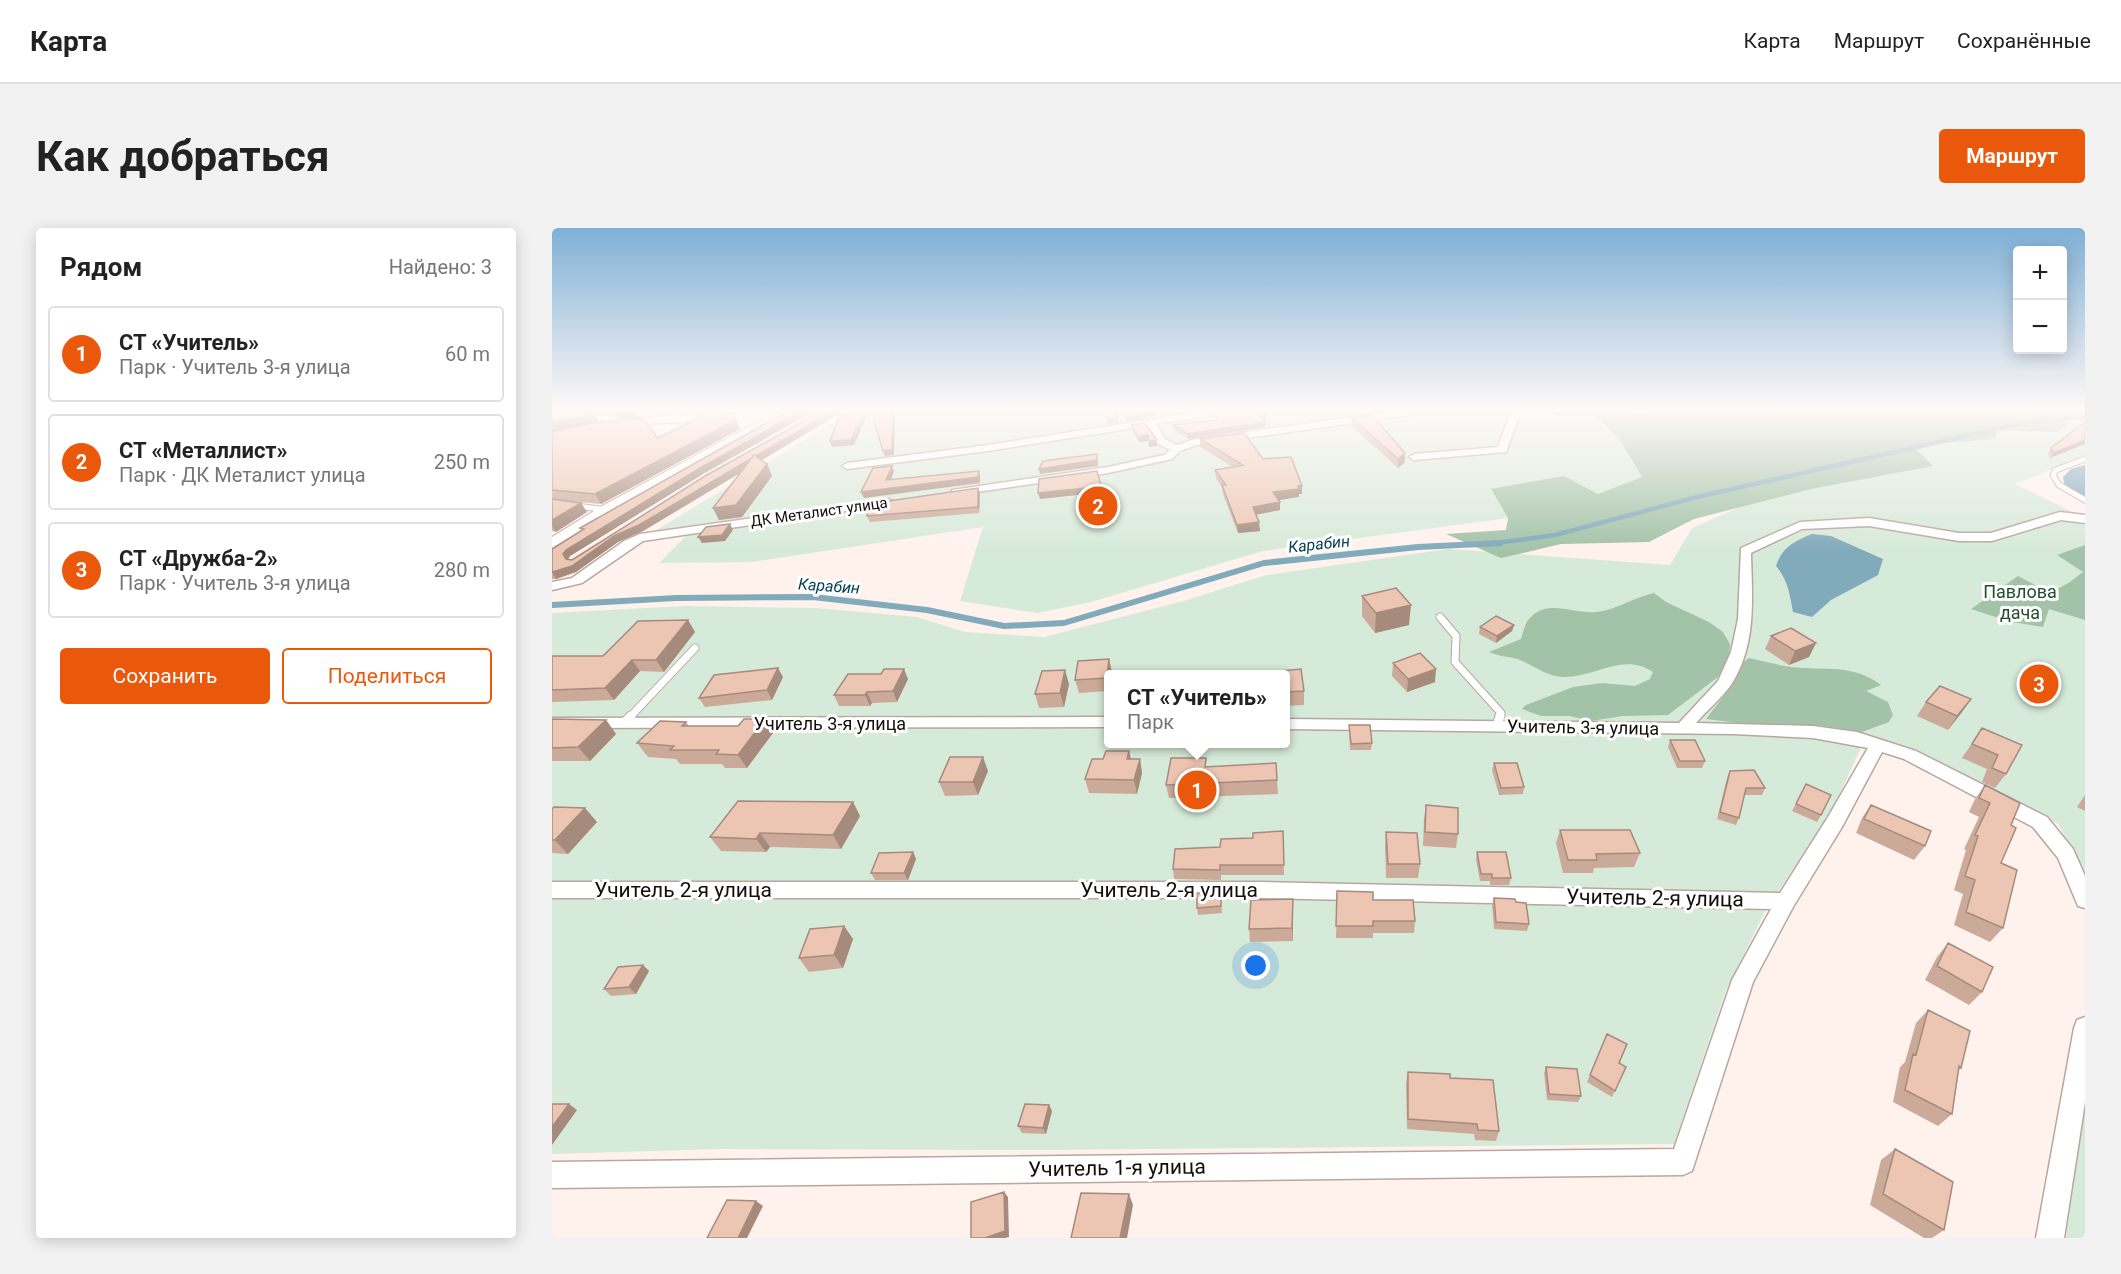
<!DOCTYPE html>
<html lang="ru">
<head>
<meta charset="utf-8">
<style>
	:root { --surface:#fff; --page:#f2f2f2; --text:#222; --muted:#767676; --line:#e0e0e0; --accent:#ea580c }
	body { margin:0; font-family:Roboto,sans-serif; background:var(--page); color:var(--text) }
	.controls { position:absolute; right:18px; top:18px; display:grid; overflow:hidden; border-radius:6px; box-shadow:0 3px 15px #0003 }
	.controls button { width:54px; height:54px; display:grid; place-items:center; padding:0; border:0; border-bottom:2px solid var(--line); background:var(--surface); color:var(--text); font:30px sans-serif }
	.you { position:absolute; left:704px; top:738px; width:21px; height:21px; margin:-15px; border:4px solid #fff; border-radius:50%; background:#1a73e8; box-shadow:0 0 0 9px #1a73e833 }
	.badge { display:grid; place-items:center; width:39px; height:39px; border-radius:50%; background:var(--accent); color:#fff; font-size:20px; font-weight:700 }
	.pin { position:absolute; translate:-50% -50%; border:3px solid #fff; box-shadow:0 2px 6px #0006 }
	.popup { position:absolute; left:552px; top:442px; width:186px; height:78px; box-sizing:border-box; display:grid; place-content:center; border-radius:6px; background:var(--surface); filter:drop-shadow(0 2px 4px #0005); font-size:20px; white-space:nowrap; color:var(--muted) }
	.popup b { font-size:22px; color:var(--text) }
	.popup::after { content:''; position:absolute; left:50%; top:100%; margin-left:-12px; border:12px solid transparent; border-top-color:var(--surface) }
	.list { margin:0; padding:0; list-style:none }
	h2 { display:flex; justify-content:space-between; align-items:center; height:78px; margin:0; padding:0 24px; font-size:26px }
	h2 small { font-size:20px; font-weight:400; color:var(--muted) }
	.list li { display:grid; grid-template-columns:39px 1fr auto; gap:18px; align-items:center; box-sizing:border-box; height:96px; margin:0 12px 12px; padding:0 12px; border:2px solid var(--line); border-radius:6px }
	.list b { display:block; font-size:22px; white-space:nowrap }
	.list p { margin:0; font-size:20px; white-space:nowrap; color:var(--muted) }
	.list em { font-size:20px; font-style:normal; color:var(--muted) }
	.actions { display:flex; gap:12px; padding:18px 24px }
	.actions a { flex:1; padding:14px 0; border:2px solid var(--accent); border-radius:6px; text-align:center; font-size:21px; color:var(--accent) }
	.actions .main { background:var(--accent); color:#fff }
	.map { position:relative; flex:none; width:1533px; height:1010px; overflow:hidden; border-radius:6px }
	header { display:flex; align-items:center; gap:36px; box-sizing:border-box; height:84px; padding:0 30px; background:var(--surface); border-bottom:2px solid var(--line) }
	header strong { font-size:28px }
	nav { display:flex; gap:33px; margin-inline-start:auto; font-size:21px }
	.intro { display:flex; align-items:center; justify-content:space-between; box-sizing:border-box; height:144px; padding:0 36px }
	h1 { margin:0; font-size:42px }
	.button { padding:15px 27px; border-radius:6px; background:var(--accent); color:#fff; font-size:21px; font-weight:700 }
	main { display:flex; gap:36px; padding:0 36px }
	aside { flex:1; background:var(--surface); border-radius:6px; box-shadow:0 3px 15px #0003 }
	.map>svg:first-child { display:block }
	.green { fill:#d6ead9; fill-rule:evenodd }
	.forest { fill:#a3c3a8 }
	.water { fill:#81aabb }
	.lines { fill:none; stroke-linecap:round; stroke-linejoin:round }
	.stream-far1 { stroke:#81aabb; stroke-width:4.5 }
	.stream { stroke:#81aabb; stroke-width:6 }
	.lane-far2-casing { stroke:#b9a69e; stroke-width:7 }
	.lane-far1-casing { stroke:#b9a69e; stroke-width:9 }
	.lane-casing { stroke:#b9a69e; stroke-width:11 }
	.street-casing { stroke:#b9a69e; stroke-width:3 }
	.secondary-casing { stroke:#b9a69e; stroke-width:2 }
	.lane-far2 { stroke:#fff; stroke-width:5 }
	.lane-far1 { stroke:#fff; stroke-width:7 }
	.lane { stroke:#fff; stroke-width:9 }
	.street { fill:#fff; fill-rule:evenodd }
	.secondary { fill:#fff; fill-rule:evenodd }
	.wall { fill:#ccaa9a }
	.shaded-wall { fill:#a68b7d }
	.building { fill:#edc6b3; stroke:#a68b7d; stroke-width:1.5 }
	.labels { text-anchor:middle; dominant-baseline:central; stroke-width:6; stroke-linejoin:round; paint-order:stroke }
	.far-street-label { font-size:15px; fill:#140e0b; stroke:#fff }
	.far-water-label { font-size:16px; font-style:italic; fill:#003f52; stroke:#fff }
	.park-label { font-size:18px; fill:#1f502b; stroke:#fff }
	.street-label { font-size:18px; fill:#140e0b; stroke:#fff }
	.near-street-label { font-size:21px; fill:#140e0b; stroke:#fff }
</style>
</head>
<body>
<header>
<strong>Карта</strong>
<nav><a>Карта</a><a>Маршрут</a><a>Сохранённые</a></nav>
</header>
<div class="intro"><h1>Как добраться</h1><a class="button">Маршрут</a></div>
<main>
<aside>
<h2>Рядом<small>Найдено: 3</small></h2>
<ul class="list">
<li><span class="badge">1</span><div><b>СТ «Учитель»</b><p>Парк · Учитель 3-я улица</p></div><em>60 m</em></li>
<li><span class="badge">2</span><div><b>СТ «Металлист»</b><p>Парк · ДК Металист улица</p></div><em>250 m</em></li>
<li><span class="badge">3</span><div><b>СТ «Дружба-2»</b><p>Парк · Учитель 3-я улица</p></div><em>280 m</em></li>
</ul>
<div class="actions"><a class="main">Сохранить</a><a>Поделиться</a></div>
</aside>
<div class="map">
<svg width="1533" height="1010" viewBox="0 0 1533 1010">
	<rect width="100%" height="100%" fill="#fff2ed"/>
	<path class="green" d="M397,183h559l-2,7 89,-2 25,24 22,37 -44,17 -34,-18 -73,14 17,28 -245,33 -172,51 -54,11 -77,-12 23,-74 -231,35 -93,1 36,-36 -40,4 185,-113z
		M1533,192v36l-70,28 70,34v27l-14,10 14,9v307l-27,-47 -129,-67 -7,10 -60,-22 -31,68 -64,95 -41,82 -52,154 -624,6 -330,-1 -168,5v-541l132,-7 132,2 101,9 48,15 79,5 143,-37 79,-25 182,-26 222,16 22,-37 82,-36 158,-27 -17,-16 83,-19zM556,446h178v70h-178z
		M1533,861v149h-19z"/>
	<path class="forest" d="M997,183h76l6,2 47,-2h407v7l-15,-1 -4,9 -10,6 -58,-2 -3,9 -52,4 -27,6 17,17 -122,23 -117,30 -45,23 -88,2 -60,14 -55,-24 60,-4 2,-12 -17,-29 73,-13 34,18 44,-17 -22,-37 -24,-24h-38z
		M1533,317v75l-36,-11 -6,18 -32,-5 -40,-13 47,-33 32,17 20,-11 13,-10 -26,-17z
		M1102,365l12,9 43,20 14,10 7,12 -1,13 -11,20 -50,38 -45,1 -32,5 -22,-5h-28l-19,-7 4,-4 47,-18 29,-4 33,3 15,-7 3,-7c-29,-20 -57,5 -89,5 -17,0 -29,-11 -44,-17 -10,-4 -21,-3 -31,-8l32,-13c2,-6 4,-17 9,-21 18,-20 45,-3 67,-6 19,-2 37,-15 57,-19z
		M1197,430c14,3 28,7 42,9 33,4 61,-4 90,18l-15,6 22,11 5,13 -4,7 -27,10 -44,-7 -56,1 -56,-7 20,-26 11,-26z"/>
	<path class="water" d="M1533,237v32l-21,-13 -1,-7 8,-8z
		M1260,306l19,2 52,23 -5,16 -47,25 -19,17 -19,-5c-3,-17 -5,-32 -17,-46 6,-19 19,-25 36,-32z"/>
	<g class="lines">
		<path class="stream-far1" d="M936,316l67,-9 142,-38 334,-76 54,-4"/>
		<path class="stream" d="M0,377l124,-7 137,-1 114,13 77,16 60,-3 200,-60 154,-16 82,-4"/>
		<g class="lane-far2-casing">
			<path id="lane-far2" d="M325,183l9,3
				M1533,231l-29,11 -3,5 6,10 26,15
				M0,275l56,7"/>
		</g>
		<g class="lane-far1-casing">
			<path id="lane-far1" d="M888,389l16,19 -1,26 46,51 -1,4
				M78,489l65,-69"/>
		</g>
		<g class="lane-casing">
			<path id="lane" d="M72,495l7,-7
				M945,498l3,-10"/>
		</g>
		<g class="street-casing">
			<path id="street" d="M11,183h19l42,8 116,-8 -45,10 -71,4z
				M653,183h22l-5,3 -66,10 9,15 12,6 18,-6 202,-28h24l-5,3 -219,31 -17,6 -8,8 -64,14 -152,22 -4,-1v-4l156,-23 56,-12 6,-5 -13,-7 -10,-17 -159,25 -141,18 -5,-3 5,-3 141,-18z
				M959,183h10l-15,41 -92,8 -5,-3 5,-3 84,-7z
				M337,271l6,3 -2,2 -250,37 -61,42 -30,7v-8l20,-4 52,-37 16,-7z
				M1508,284l25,3v8l-24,-3 -69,21h-33l-90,-15 -67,3 -51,24c1,45 6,92 -20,132 -10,14 -24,25 -35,38l117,3 44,6 59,19 131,66 26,32 12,27v32l-7,-2 -20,-48 -25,-31 -129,-68 -22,-7 -40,75 -49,80 -40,75 -61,189 -9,4 -1131,13v-26l1122,-13 58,-169 39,-71 -512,-11h-707v-16h707l521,11 48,-76 40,-69 -55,-10 -80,-4 -447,-5v-10l393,4 39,-42 13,-29 7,-33 3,-71 59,-26 69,-4 90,15h32z
				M556,489v10l-556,1v-10z
				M1533,789v85l-21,136h-28l38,-210 3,-8z"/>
		</g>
		<g class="secondary-casing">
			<path id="secondary" d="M226,183h17l-243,139v-13l50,-31z"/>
		</g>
		<use href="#lane-far2" class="lane-far2"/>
		<use href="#lane-far1" class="lane-far1"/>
		<use href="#lane" class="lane"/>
		<use href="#street" class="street"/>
		<use href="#secondary" class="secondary"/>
	</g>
	<path class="wall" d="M37,183h47l3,6 -19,2z
		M568,183h36l1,5 -31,5z
		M662,184l52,4v5h-2l1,6 -77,12 -14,-9 -1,-5 43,-5 -2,-3z
		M169,190l15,2 4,9 -139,75 -40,-4 20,3 6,9 -31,20 -4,-1v-99l47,-9 59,15z
		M800,190l53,44 -7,6 -46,-42z
		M1533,194l-35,36 -2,-5 3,-5z
		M579,197l26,21 -8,1 -1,-6 -9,1 -7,-11z
		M648,211l63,20 39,35h-3v3l-21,3 2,10 -24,5 4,16 -22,2 -15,-39 -1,-7 -6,-9 -1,-8 18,-3 -33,-20z
		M209,232l6,4 5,12 -30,41 -23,3 22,-48 -98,59 -25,11 -42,30 -20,7h-4v-30l29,-18 -1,-3 123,-54 -133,82 -2,3 4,1z
		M426,260l2,6 -1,19 -109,9 -3,-6z
		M810,368l47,29 -34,8 -13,-17z
		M136,392l7,12 -31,40 -24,-1 -26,29 -62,2v-46h51z
		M962,397l-2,6 -16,12 -17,-9 1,-7z
		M1219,408l45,7 -7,14 -20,8 -24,-16z
		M557,431l3,14v2h-4v16l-29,2 -4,-13z
		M841,435l42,19 -28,10 -15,-16z
		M734,447l18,16v14l-18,1z
		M231,449l-11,23 -67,7 -6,-9z
		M356,451l-11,23 -25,1 -2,3h-31l-5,-11z
		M517,456l-5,23 -25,1 -4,-14z
		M1374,474l36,10 -14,18 -31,-14z
		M0,491l54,1 10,14 -26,27h-38z
		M213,491l8,14 -26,35h-22l-3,-4h-42l-4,-5 -28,-2 -11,-14 49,-21 3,4h49z
		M797,497l23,18 -1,7h-21z
		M1430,500l40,17 -16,29 -11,14 -13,-6 5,-13 -25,-11z
		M1118,512l35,21 -3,7h-25l-9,-21z
		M577,523l2,8h9l2,14 -5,21 -48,-1 -4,-14 18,-20z
		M724,535l2,31 -109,4 -3,-13z
		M942,535l30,24 -1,7 -24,1 -7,-25z
		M436,543l-10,24 -33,1 -6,-14z
		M1178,543l35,17 -3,7h-18l-5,23 -3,7 -19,-6 10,-41z
		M1254,556l15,31 -4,7 -25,-11z
		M1433,557l26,40 -10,38 2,65 -13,14 -36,-17 9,-31 -9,-4 12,-40 -2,-1 15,-32 -10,-5 6,-13z
		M1533,567v16l-8,-4z
		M301,574l7,14 -19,33 -71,-2 -4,5 -45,-1 -11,-14z
		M874,577l32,29 -2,14 -33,-2 1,-27z
		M1319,577l54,41 -11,14 -58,-27 6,-15z
		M0,581l45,13 -29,32 -16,-1z
		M1008,602l80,23 -6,14 -40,1 -1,5h-30l-7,-30z
		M731,603l1,44h-63v5l-47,-1 -1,-10 47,-22z
		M834,604l34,32 -2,14h-32l-1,-32z
		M361,624l3,7 -8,21h-33l-4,-7z
		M925,624l34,26 -2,7h-19v-4h-10l-4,-22z
		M785,663l36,9 42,21 -1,12h-41v5h-37z
		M942,670l22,4 13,22 -2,7 -33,-2 -2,-24z
		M741,671v42l-43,1 -1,-13z
		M669,672l1,13 -24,2 -1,-7z
		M292,698l9,13 -10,29 -34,4 -10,-14z
		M1396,715l34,49 -13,13 -44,-25 12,-23z
		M91,737l6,6 -13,23 -25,2 -7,-7z
		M1376,782l33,58 -2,2 -7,44 -14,12 -45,-24 7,-35 5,-5 11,-39z
		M1055,806l12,29 7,4 -14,30 -25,-15z
		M994,839l35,29 -3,6 -31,-2 -3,-27z
		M856,844l42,6 49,53 -3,10 -21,-1 -1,-6 -67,-5 -1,-46z
		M497,877l3,6 -6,23 -24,-1 -4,-7z
		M1343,921l49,81 -12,8h-8l-54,-33 11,-45z"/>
	<path class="shaded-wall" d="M64,183h20l3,6 -19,2z
		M250,183h12l-111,63 -133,82 -3,5 -1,-2 -3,-5 3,-4 134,-82z
		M281,183h11l-201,120 -25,11 -42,30 -20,7 -4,-7z
		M565,183l1,11 -11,2 -1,-5z
		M604,183l1,5 -31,5v-5z
		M341,184l2,5 -1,38 -9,1 -2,-5z
		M312,185l2,5 -12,27 -22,2 -2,-6z
		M42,186l5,9 -47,9v-10z
		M708,188h6v5h-6z
		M184,192l4,9 -139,75 -6,-10z
		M713,194v5l-77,12 -1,-5z
		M596,207v6l-9,1 -1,-5z
		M605,212v6l-8,1v-6z
		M1533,212v4l-35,14 4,-5z
		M853,225v9l-7,6v-9z
		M545,226l1,12 -58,8 -1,-5z
		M215,236l5,12 -30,41 -23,3 -6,-12z
		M340,238l2,6 -6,14 -2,-6z
		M427,243l1,6v6l-116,15 -3,-6z
		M746,258h4v8h-3v3l-26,4v-9z
		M426,260l2,6 -1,19 -1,-6z
		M533,260l2,6 -47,5 -2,-6z
		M553,272l1,6 -17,3 -2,-6z
		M728,274v8l-27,5v-8z
		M29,275l6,9 -31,20 -4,-6v-6z
		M707,294l1,9 -22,2 -1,-8z
		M178,296l3,6 -8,11 -23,2 -4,-6z
		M859,377l-2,20 -34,8 1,-20z
		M136,392l7,12 -31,40 -8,-12z
		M962,397l-2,6 -16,12 1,-7z
		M1264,415l-7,14 -20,8 6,-14z
		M557,431l3,14v2h-4v12l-1,-9z
		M80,432l8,11 -26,29 -9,-12z
		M226,440l5,9 -11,23 -5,-10z
		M352,441l4,10 -11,23 -4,-11z
		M884,441l-1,13 -28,10 1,-13z
		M513,442l4,14 -5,23 -4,-14z
		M315,464l5,11 -2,3 -5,-11z
		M1419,471l-9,13 -14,18 9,-14z
		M213,491l8,14 -26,35 -9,-13z
		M54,492l10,14 -26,27 -12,-14z
		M577,523l3,14 -5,-6z
		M431,529l5,14 -10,24 -5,-13z
		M588,531l2,14 -5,21 -3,-14z
		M301,574l7,14 -19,33 -8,-14z
		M33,580l12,14 -29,32 -13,-14z
		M208,605l10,14 -4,5 -10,-13z
		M361,624l3,7 -8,21 -4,-7z
		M741,671v42l-1,-13z
		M292,698l9,13 -10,29 -9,-13z
		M91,737l6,6 -13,23 -7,-7z
		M17,876l8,6 -25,35v-18z
		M497,877l3,6 -6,23 -3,-6z
		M452,964l4,5 1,40 -4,1h-20z
		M577,966l4,11 -6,33h-7z
		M204,973l7,5 -16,32h-9z"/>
	<path class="building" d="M0,183h30l12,3 -42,8z
		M151,183h13l5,7 15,2 -141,74 -43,-4v-58l40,-9 50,-5 16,20 43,-21 -3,-5z
		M238,183h12l-102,57 -134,82 -3,4 3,5 6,1 133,-84 117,-65h11l-77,45 -2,-1 -2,3 -113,67 -25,11 -42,30 -20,6v-23l32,-20 -4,-1 181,-102z
		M551,183h13l1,6 -11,2z
		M571,183h33l-30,5z
		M670,183h40l4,5h-6l5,6 -78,12 -14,-9 45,-5 -4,-8z
		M341,184l-1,37 -9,2 -11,-37z
		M312,185l-13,27 -21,1 10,-26z
		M820,187l33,38 -7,6 -46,-41z
		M1533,194v18l-31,13 -3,-5z
		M593,195l12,17 -8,1 -1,-6 -10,2 -7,-12z
		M692,205l19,26 28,-2 11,29h-4l1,3 -26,3 7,10 -27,5 6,15 -22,3 -15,-40h4l-11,-15 28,-5 -43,-26z
		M545,226v6l-58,9 4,-8z
		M202,227l13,9 -31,41 -23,3z
		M340,238l-6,14 93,-9 -1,6 -117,15 12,-24z
		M545,243l8,29 -18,3 -2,-15 -47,5 1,-14z
		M426,260v19l-111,9 1,-12z
		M0,271l29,4 -29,17z
		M178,296l-8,11 -24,2 8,-10z
		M844,360l15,17 -35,8 -14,-17z
		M944,388l18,9 -17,11 -17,-9z
		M136,392l-32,40h-24l-27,28 -53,2v-34h51l35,-35z
		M1239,400l25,15 -21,8 -24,-15z
		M868,425l16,16 -28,10 -15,-16z
		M557,431l-2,19 -32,2 3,-19z
		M226,440l-11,22 -68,8 15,-23z
		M332,441h20l-11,22 -26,1 -2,3h-31l14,-21h33z
		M749,441l3,22 -18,1v-17h-48z
		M513,442l-5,23 -25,1 7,-23z
		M1388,458l31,13 -14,17 -31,-14z
		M0,491l54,1 -28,27 -26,1z
		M192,491h21l-27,36 -22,-1 3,-4h-49l4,-4 -37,-3 23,-22 26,1 -4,4h56z
		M797,497h21l2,18 -21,1z
		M1430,500l40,17 -16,29 -14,-6 6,-13 -26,-11z
		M1118,512h25l10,21h-25z
		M554,523h23l-2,8h13l-6,21 -49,-1 7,-20h11z
		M398,529h33l-10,25h-34z
		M619,530h35l-1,9 71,-4 1,17 -111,5z
		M942,535h23l7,24 -23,1z
		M1202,542l11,18h-19l-7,30 -19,-6 10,-41z
		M1254,556l25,11 -10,20 -25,-11z
		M1433,557l35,18 -9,22 5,3 -15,35 16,7 -14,58 -37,-16 9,-32 -10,-4 13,-40 -3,-1 15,-32 -11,-5z
		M186,573l115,1 -20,33 -73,-2 -4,6 -46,-2z
		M874,577l32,3v26l-33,-2z
		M1319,577l60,26 -6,15 -61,-27z
		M2,579l31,1 -30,32h-3v-31z
		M1008,602h70l10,23 -44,1 1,6h-29z
		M731,603l1,34h-64v5l-47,-1 2,-20 45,-2 1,-8 32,-1v-5z
		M834,604l31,1 3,31h-32z
		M361,624l-9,21h-33l8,-20z
		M925,624h29l5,26h-19v-4h-11z
		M785,663l36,1v8h40l2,21h-42v5h-37z
		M645,665h24v13l-24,2z
		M942,670l21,1 1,3 10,1 3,21 -33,-2z
		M741,671l-1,29 -43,1 2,-29z
		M292,698l-10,29 -35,3 11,-29z
		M1396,715l45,24 -11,25 -45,-26z
		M91,737l-14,22 -25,2 14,-22z
		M1376,782l42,21 -9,37 -2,-2 -7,48 -47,-24 8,-36 3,1z
		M1055,806l20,10 -8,19 7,4 -11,24 -25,-16z
		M994,839l31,2 4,27 -32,-2z
		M856,844l42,2v4l43,2 6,51 -21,-1 -1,-6 -69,-5z
		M0,876h17l-17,23z
		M473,876l24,1 -6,23 -25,-2z
		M1343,921l58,33 -9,48 -61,-36z
		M452,964l1,39 -20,7h-14v-36z
		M529,965l48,1 -9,44h-49z
		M175,972l29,1 -18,37h-31z"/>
	<linearGradient id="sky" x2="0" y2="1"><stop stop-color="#7fb0d6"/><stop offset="0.56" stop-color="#fff9f7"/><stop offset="1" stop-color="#fff9f7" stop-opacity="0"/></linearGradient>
	<rect width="1533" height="324" fill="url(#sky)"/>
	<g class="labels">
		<g class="far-street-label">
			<text transform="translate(267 284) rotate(-8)">ДК Металист улица</text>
		</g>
		<g class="far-water-label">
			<text transform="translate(767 316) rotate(-6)">Карабин</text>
			<text transform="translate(277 358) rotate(4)">Карабин</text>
		</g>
		<g class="park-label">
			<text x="1468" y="363">Павлова<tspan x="1468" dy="21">дача</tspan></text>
		</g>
		<g class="street-label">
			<text x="278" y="495">Учитель 3-я улица</text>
			<text transform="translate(1031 499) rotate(1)">Учитель 3-я улица</text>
		</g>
		<g class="near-street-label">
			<text x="131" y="662">Учитель 2-я улица</text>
			<text x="617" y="662">Учитель 2-я улица</text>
			<text transform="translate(1103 670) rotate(1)">Учитель 2-я улица</text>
			<text transform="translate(565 940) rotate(-1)">Учитель 1-я улица</text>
		</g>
	</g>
</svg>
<div class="controls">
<button>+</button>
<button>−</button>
</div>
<div class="you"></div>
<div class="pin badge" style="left:645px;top:562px">1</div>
<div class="popup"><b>СТ «Учитель»</b>Парк</div>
<div class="pin badge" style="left:546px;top:278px">2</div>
<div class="pin badge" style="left:1487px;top:456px">3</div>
</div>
</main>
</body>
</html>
